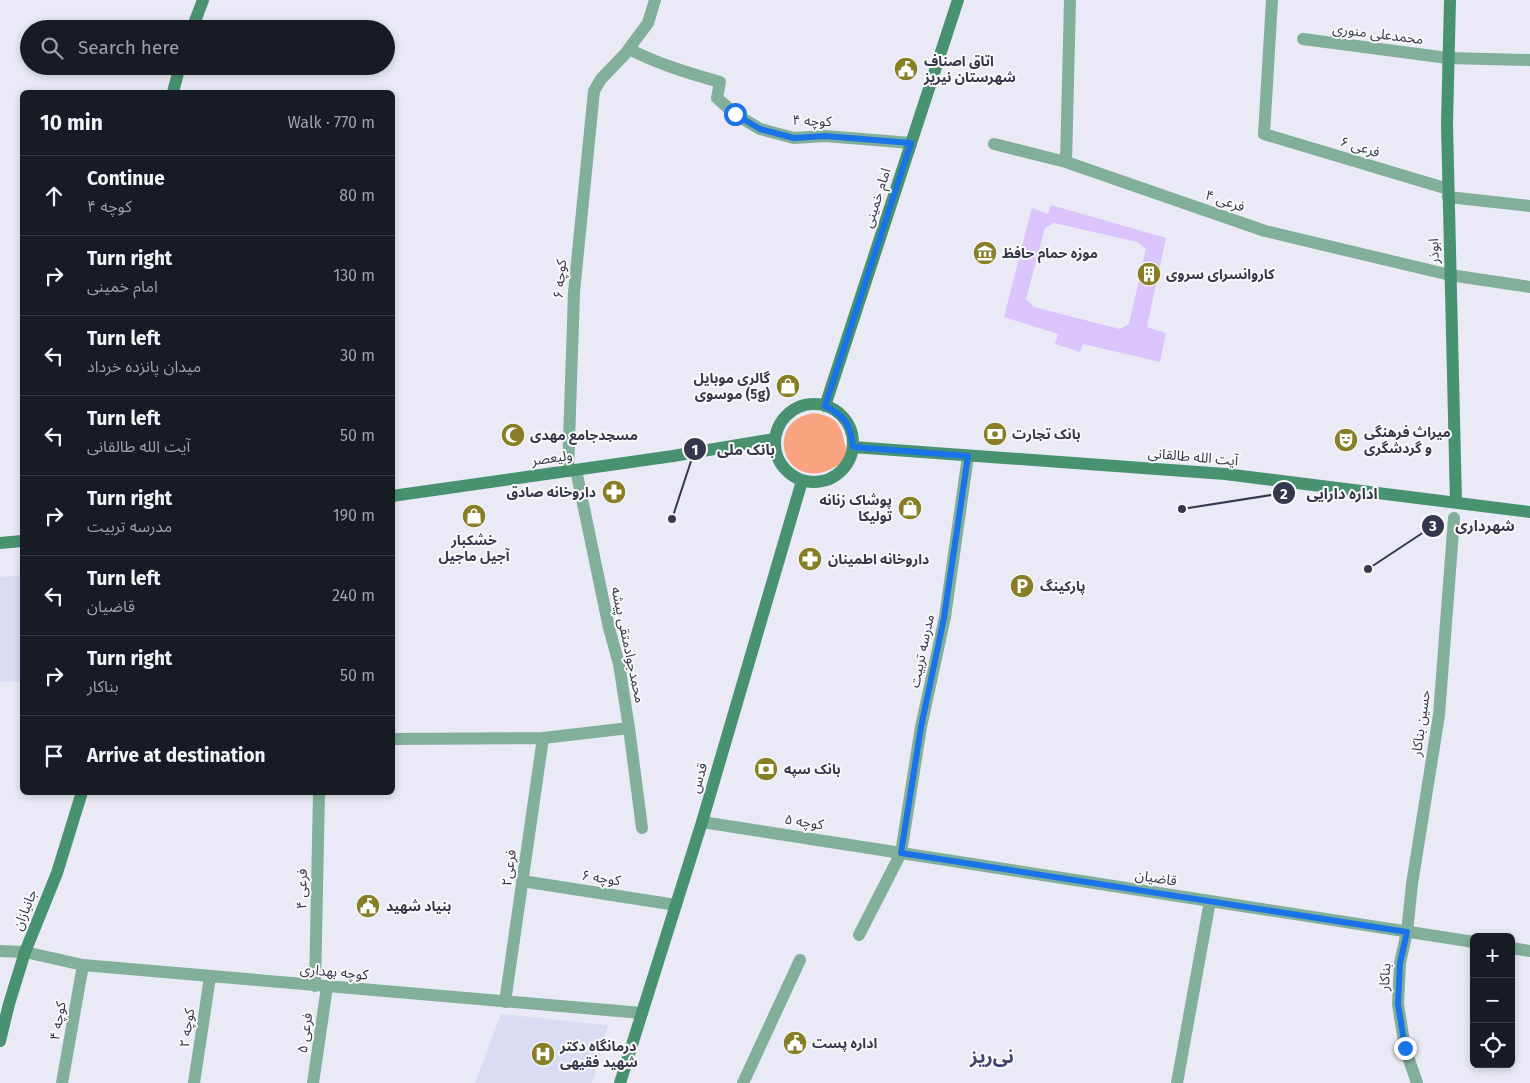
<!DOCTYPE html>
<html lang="en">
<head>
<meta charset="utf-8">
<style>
	:root { --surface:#171b24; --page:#20242c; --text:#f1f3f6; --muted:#9ea1a6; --line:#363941 }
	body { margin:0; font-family:"Fira Sans","Noto Sans Arabic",sans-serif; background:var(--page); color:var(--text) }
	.controls { position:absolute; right:15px; bottom:15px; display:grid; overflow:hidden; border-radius:8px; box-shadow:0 2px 8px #0003 }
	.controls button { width:45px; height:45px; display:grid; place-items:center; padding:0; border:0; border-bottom:1px solid var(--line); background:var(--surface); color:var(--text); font:25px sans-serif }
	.stop { position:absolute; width:15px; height:15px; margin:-11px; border:4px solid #1a73e8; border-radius:50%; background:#fff }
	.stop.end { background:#1a73e8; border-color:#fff; box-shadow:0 1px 5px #0008 }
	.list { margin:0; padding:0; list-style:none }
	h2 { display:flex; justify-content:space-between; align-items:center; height:65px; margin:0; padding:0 20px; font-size:21px }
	h2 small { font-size:16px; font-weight:400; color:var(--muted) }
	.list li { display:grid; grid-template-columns:32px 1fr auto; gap:15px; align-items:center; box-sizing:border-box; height:80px; padding:0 20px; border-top:1px solid var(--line) }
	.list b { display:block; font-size:19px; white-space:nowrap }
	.list p { margin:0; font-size:16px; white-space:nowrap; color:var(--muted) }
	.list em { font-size:16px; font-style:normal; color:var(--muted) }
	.icon { flex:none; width:28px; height:28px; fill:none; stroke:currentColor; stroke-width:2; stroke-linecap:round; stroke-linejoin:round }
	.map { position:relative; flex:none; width:1530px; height:1083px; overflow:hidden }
	.search { position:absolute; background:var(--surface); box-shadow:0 2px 8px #0003; left:20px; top:20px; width:375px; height:55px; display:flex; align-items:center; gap:12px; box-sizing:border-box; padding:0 18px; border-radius:28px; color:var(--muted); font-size:19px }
	.panel { position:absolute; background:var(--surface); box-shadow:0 2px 8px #0003; left:20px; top:90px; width:375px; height:705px; border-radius:8px }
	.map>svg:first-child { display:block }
	.built { fill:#dadcf5 }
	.green { fill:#faa380 }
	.building { fill:#dac4fb; fill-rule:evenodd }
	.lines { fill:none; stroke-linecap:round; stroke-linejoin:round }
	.street { stroke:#81af99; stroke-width:12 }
	.secondary { stroke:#489271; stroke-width:12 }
	.route { stroke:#1a73e8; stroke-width:6 }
	.labels { text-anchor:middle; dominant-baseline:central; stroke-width:4; stroke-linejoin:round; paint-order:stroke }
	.street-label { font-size:14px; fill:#36374d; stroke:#f8f8f8 }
	.poi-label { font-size:14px; font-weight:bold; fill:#36374d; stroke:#f8f8f8; text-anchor:start }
	.district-label { font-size:19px; font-weight:bold; fill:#444372; stroke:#f8f8f8 }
	.leader { fill:none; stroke:#36374d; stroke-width:2 }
	.callout-dot { fill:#36374d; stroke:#f8f8f8; stroke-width:2 }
	.mark-label { font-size:15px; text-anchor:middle; font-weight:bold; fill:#fff }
	.callout-label { font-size:15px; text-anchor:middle; font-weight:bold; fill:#36374d; stroke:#f8f8f8; stroke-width:4; stroke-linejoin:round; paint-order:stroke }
</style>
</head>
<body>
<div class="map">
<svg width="1530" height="1083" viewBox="0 0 1530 1083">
	<rect width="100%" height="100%" fill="#e9eaf5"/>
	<path class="built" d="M22,575v106l-22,1v-105z
		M501,1014l107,11 -16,58h-117z"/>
	<path class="green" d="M814,413c34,5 25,22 36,46 -10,4 -21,13 -31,14 -39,6 -52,-53 -5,-60z"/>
	<path class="building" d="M1051,205l115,33 -19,89 19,6 -6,29 -77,-18 -3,8 -25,-8 3,-10 -54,-17 28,-109 16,6zM1054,223l83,19 9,7 -17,75 -9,5 -86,-22 -8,-8 19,-71z"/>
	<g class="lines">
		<path class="street" d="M1272,0l-8,134 184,55
			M1303,39l145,19 82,2
			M629,49c29,15 59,24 91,33l-3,16 18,16 25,15 34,9 31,-2 86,7
			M994,144l72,18 199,69 185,44 80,12
			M1066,162l4,-162
			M1448,197l82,9
			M576,470l33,158 10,36 10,64 13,100
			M568,471l6,-179 20,-201 7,-12 24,-25 23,-31 7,-23
			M392,739l151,-1 86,-10
			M702,822l772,120
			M522,881l154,24
			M859,935l42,-82 20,-126 24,-110 23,-161
			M1511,948l19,3
			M0,951l25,1 58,13 559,48
			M315,986l4,-194
			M505,1002l38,-264
			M62,1083l21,-118
			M194,1083l16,-106
			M313,1083l14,-96
			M743,1083l57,-123
			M1177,1083l33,-182
			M1417,1083l-12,-35 -7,-44 2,-41 7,-31 5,-48 27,-169 15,-197"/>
		<path class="secondary" d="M1450,0l-3,124 9,378
			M192,29l11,-29
			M173,92l7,-26
			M775 443a39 39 0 1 1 78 0a39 39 0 1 1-78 0Z
			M825,406l133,-406
			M853,447l372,27 305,38
			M392,496l281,-40 101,-17
			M0,543l22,-2
			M0,1041l9,-37 16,-52 32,-79 25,-81
			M620,1083l82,-261 100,-341"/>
	</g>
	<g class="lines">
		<path class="route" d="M735,114l25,15 34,9 31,-2 86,7 -86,263c20,10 26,19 28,41l115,9 -24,162 -23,109 -20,126 506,79 -7,31 -2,41 7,44"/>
	</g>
	<defs>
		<g id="civic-disc" transform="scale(1.25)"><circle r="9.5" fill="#877e25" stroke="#f8f8f8"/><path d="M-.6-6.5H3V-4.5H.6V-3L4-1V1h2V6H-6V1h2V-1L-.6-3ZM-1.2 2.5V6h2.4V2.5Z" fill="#fff"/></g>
		<g id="museum-disc" transform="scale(1.25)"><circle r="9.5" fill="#877e25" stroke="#f8f8f8"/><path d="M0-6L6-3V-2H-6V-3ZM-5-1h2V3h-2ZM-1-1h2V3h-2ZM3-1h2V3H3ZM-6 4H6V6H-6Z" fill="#fff"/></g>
		<g id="building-disc" transform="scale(1.25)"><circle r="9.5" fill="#877e25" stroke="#f8f8f8"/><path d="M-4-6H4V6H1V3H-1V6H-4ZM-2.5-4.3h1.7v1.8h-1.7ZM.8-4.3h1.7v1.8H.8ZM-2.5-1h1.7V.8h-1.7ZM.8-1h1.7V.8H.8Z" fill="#fff"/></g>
		<g id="shop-disc" transform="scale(1.25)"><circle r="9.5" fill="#877e25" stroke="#f8f8f8"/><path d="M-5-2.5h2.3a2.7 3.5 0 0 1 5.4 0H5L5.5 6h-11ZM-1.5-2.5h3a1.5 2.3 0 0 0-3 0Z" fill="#fff"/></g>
		<g id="bank-disc" transform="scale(1.25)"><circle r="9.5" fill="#877e25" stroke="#f8f8f8"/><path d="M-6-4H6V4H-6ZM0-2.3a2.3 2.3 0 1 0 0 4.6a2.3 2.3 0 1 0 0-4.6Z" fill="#fff"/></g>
		<g id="mosque-disc" transform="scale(1.25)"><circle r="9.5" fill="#877e25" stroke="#f8f8f8"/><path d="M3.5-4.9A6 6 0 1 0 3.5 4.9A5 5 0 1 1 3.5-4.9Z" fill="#fff"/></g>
		<g id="theatre-disc" transform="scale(1.25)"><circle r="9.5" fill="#877e25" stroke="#f8f8f8"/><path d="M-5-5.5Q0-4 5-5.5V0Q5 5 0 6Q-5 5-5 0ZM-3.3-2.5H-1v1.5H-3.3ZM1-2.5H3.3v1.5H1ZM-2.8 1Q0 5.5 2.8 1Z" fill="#fff"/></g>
		<g id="pharmacy-disc" transform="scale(1.25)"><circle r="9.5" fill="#877e25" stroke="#f8f8f8"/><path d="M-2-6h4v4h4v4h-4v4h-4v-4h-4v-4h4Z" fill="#fff"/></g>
		<g id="parking-disc" transform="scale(1.25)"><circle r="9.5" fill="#877e25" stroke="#f8f8f8"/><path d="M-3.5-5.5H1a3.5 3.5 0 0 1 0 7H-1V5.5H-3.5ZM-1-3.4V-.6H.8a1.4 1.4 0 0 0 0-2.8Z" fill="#fff"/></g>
		<g id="hospital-disc" transform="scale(1.25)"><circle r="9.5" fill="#877e25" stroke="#f8f8f8"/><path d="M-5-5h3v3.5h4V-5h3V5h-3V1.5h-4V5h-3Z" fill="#fff"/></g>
	</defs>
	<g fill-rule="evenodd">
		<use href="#civic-disc" x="906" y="69"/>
		<use href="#museum-disc" x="985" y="253"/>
		<use href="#building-disc" x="1149" y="274"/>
		<use href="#shop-disc" x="788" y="386"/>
		<use href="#bank-disc" x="995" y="434"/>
		<use href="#mosque-disc" x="513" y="435"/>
		<use href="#theatre-disc" x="1346" y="440"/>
		<use href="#pharmacy-disc" x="614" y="492"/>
		<use href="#shop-disc" x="910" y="508"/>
		<use href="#shop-disc" x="474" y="516"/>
		<use href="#pharmacy-disc" x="810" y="559"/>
		<use href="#parking-disc" x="1022" y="586"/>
		<use href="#bank-disc" x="766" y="769"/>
		<use href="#civic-disc" x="368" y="906"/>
		<use href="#civic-disc" x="795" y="1043"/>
		<use href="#hospital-disc" x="543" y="1054"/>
	</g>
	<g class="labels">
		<g class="street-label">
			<text transform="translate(1378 34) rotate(7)">محمدعلی منوری</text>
			<text transform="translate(812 121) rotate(2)">کوچه ۴</text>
			<text transform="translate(1360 147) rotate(17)">فرعی ۶</text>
			<text transform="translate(877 198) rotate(-72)">امام خمینی</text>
			<text transform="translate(1225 201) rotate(19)">فرعی ۴</text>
			<text transform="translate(1434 251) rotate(-92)">ابوذر</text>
			<text transform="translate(560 279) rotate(-85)">۶ کوچه</text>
			<text transform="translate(1193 457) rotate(5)">آیت الله طالقانی</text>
			<text transform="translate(552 458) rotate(-8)">ولیعصر</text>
			<text transform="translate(628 645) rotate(78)">محمدجوادمتقی پیشه</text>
			<text transform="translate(922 651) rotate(-78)">مدرسه تربیت</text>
			<text transform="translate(1421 723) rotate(-82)">حسین بناکار</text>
			<text transform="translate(699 778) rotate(-74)">قدس</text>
			<text transform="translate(804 822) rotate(9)">کوچه ۵</text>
			<text transform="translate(509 868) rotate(-82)">فرعی۲</text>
			<text transform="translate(601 878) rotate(9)">کوچه ۶</text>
			<text transform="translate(1156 878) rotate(9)">قاضیان</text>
			<text transform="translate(302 889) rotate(-89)">فرعی ۴</text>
			<text transform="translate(25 910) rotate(-68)">جانبازان</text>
			<text transform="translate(334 972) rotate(5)">کوچه بهداری</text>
			<text transform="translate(1385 977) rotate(-86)">بناکار</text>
			<text transform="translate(58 1021) rotate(-80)">کوچه ۴</text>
			<text transform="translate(187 1028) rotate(-82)">کوچه ۲</text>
			<text transform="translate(305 1033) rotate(-82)">فرعی ۵</text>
		</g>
		<g class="poi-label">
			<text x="924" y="61">اتاق اصناف<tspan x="924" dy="16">شهرستان نیریز</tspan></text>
			<text x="1002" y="253">موزه حمام حافظ</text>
			<text x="1166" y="274">کاروانسرای سروی</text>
			<text x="770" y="378" text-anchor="end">گالری موبایل<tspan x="770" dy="16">موسوی (5g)</tspan></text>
			<text x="1364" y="432">میراث فرهنگی<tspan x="1364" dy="16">و گردشگری</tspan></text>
			<text x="1012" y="434">بانک تجارت</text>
			<text x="530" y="435">مسجدجامع مهدی</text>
			<text x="596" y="492" text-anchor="end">داروخانه صادق</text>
			<text x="892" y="500" text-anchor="end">پوشاک زنانه<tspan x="892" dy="16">تولیکا</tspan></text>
			<text x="474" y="540" text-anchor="middle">خشکبار<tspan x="474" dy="16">آجیل ماجیل</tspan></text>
			<text x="828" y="559">داروخانه اطمینان</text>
			<text x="1040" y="586">پارکینگ</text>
			<text x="784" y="769">بانک سپه</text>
			<text x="386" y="906">بنیاد شهید</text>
			<text x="812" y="1043">اداره پست</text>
			<text x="560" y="1046">درمانگاه دکتر<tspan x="560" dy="16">شهید فقیهی</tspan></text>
		</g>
		<g class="district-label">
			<text x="992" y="1056">نی‌ریز</text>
		</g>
	</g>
	<path class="leader" d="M672 519L695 449M1182 509L1284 493M1368 569L1433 526"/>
	<g class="callout-dot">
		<circle cx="672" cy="519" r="5"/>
		<circle cx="1182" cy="509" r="5"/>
		<circle cx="1368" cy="569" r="5"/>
		<circle cx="695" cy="449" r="12"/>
		<circle cx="1284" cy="493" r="12"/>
		<circle cx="1433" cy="526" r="12"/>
	</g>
	<g class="mark-label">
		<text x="695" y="455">1</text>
		<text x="1284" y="499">2</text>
		<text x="1433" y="531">3</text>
	</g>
	<g class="callout-label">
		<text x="746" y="455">بانک ملی</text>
		<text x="1342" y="499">اداره دارایی</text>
		<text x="1485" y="531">شهرداری</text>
	</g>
</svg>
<div class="controls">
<button>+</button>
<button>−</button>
<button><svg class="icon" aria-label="locate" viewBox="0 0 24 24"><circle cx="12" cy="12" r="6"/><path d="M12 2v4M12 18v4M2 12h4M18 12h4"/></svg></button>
</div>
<div class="stop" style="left:735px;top:114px"></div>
<div class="stop end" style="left:1405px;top:1048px"></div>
<div class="search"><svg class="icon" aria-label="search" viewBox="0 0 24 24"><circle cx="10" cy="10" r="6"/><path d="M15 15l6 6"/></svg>Search here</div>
<section class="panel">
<h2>10 min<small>Walk · 770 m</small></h2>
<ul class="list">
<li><svg class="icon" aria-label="ahead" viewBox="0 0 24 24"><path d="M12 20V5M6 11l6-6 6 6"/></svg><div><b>Continue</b><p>کوچه ۴</p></div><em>80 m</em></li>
<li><svg class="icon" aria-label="right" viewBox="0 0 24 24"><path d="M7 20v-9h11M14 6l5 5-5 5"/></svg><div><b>Turn right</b><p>امام خمینی</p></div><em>130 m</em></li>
<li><svg class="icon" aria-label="left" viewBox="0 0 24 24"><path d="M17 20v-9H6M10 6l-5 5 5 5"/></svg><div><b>Turn left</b><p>میدان پانزده خرداد</p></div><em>30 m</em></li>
<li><svg class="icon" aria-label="left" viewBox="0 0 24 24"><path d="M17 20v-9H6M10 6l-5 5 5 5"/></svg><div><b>Turn left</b><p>آیت الله طالقانی</p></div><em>50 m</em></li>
<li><svg class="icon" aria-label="right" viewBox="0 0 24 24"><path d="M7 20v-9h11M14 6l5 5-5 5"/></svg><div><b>Turn right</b><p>مدرسه تربیت</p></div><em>190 m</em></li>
<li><svg class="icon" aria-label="left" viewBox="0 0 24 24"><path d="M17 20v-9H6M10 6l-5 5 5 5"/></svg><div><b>Turn left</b><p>قاضیان</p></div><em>240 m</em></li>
<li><svg class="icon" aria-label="right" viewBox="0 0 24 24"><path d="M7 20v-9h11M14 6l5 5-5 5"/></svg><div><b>Turn right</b><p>بناکار</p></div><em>50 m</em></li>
<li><svg class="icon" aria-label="arrive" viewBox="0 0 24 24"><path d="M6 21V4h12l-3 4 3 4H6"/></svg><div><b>Arrive at destination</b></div></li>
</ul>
</section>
</div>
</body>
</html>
